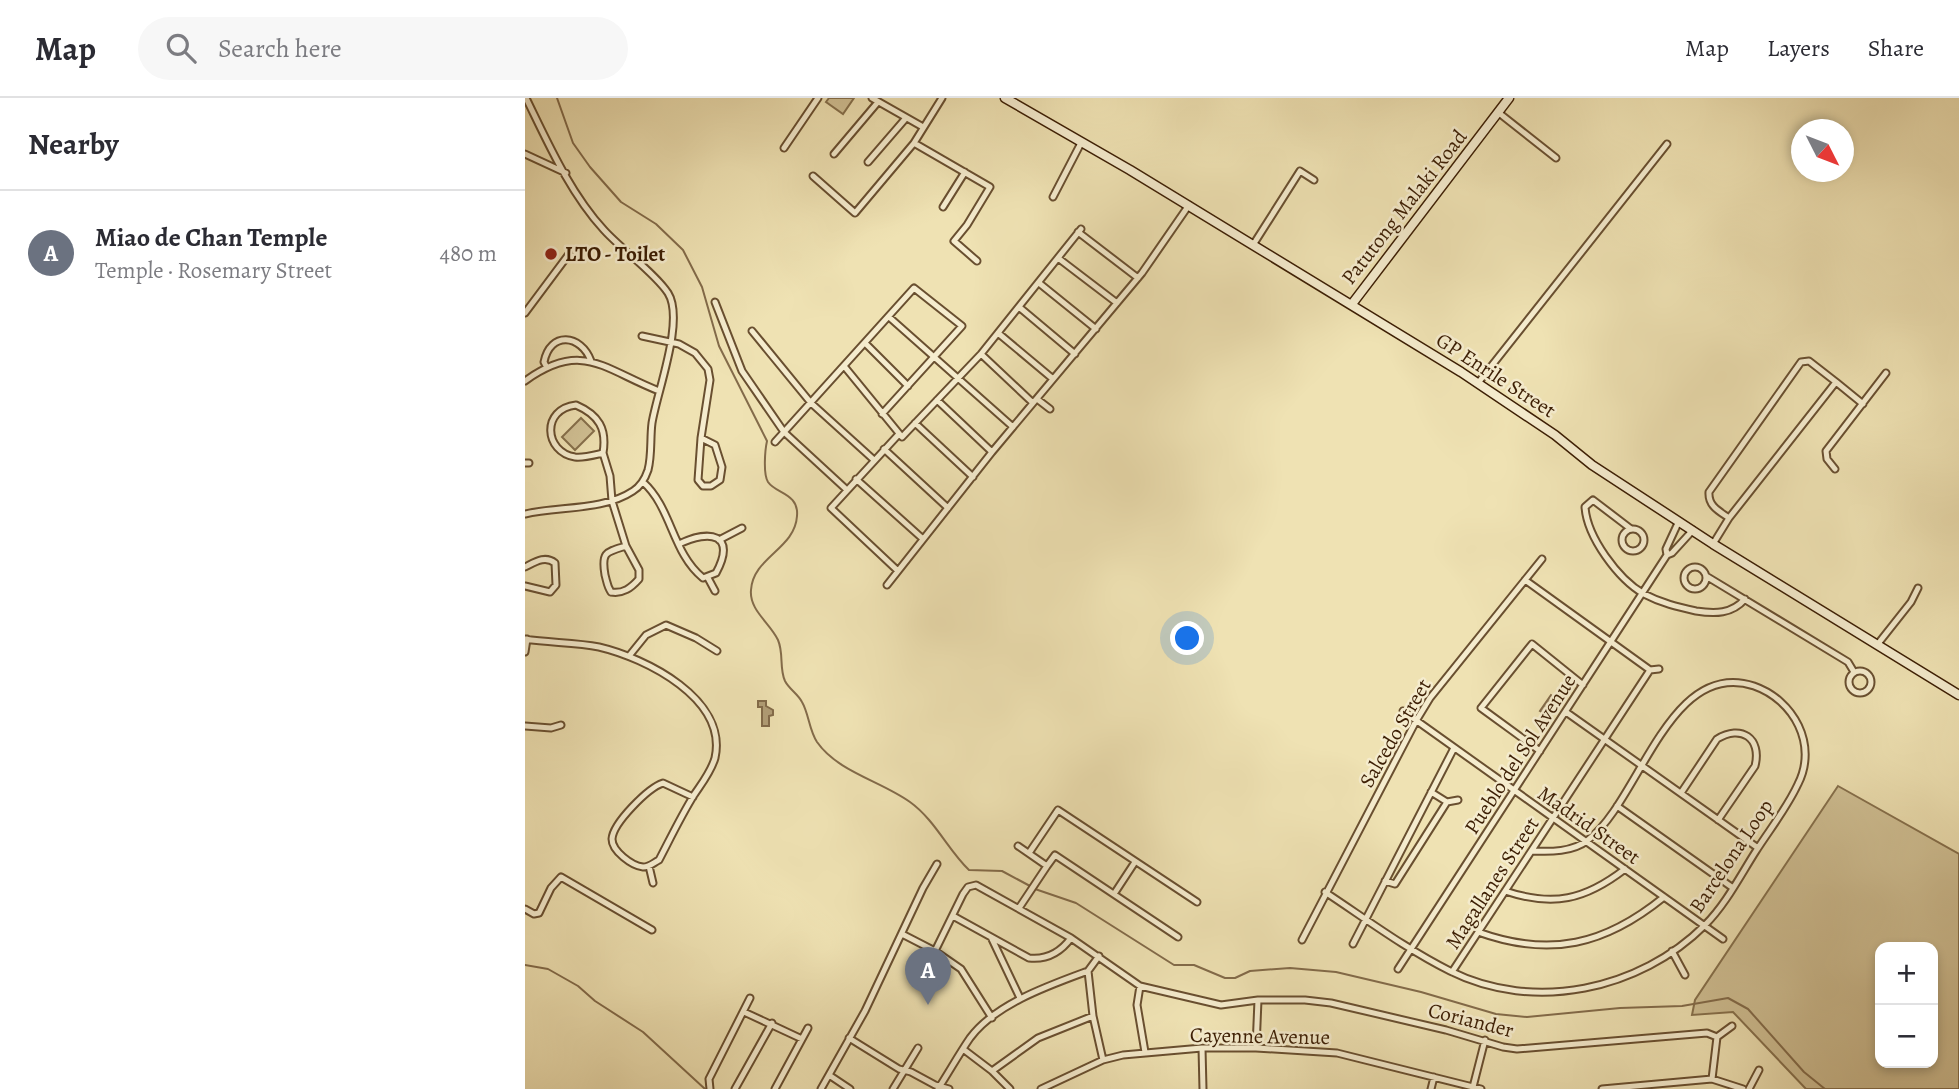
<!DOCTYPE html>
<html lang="en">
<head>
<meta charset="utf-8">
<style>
	:root { --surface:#fff; --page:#f7f7f7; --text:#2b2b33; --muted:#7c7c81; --line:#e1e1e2; --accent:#8f2418 }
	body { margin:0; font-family:Alegreya,serif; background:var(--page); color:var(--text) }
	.controls { position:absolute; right:21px; bottom:21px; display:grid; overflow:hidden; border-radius:14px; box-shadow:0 4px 10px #0003 }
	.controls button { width:63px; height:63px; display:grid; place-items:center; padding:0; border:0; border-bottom:2px solid var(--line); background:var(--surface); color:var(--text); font:35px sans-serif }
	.compass { position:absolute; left:1266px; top:21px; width:63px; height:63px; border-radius:50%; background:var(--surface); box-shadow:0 4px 10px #0003; rotate:132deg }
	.you { position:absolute; left:663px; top:541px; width:24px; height:24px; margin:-18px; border:5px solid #fff; border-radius:50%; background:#1a73e8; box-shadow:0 0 0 10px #1a73e833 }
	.badge { display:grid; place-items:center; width:46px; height:46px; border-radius:50%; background:var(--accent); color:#fff; font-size:23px; font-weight:700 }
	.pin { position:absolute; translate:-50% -58px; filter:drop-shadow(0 2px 4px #0008) }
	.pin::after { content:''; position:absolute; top:37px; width:24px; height:21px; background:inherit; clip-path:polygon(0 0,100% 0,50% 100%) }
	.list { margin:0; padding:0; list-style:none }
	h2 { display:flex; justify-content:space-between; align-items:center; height:91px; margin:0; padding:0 28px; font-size:30px }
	h2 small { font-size:23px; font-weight:400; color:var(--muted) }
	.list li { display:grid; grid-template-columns:46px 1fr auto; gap:21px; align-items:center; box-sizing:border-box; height:126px; padding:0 28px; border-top:2px solid var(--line) }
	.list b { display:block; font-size:26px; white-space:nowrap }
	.list p { margin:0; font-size:23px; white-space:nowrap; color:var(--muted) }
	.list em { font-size:23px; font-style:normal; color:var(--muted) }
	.icon { flex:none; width:38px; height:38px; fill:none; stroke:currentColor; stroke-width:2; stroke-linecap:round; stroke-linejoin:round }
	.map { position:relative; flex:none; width:1434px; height:991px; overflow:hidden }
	header { display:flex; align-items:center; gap:42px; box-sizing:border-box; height:98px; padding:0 35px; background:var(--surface); border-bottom:2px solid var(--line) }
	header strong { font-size:33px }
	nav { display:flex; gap:38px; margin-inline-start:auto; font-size:24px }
	.search { width:490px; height:63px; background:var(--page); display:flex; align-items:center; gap:18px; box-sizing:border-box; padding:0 24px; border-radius:38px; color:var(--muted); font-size:26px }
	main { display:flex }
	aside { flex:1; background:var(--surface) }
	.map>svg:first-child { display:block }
	.green { fill:#d1c195; stroke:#86704c; stroke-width:2; fill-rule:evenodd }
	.water { fill:#b29f78; stroke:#836b4a; stroke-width:2 }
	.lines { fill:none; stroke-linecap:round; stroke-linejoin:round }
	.stream { stroke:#836b4a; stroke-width:2 }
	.street-casing { stroke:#694f30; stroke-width:9 }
	.secondary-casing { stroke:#3c1e04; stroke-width:11 }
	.street { stroke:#f5ecce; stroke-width:5 }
	.secondary { stroke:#f5ecce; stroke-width:8 }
	.poi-dot { fill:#8f2418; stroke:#f5ecce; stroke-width:2.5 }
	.labels { text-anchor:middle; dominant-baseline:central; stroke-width:5; stroke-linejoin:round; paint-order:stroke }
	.street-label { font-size:21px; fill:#3c1e04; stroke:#f5ecce }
	.poi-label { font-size:21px; font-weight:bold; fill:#3c1e04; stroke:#f5ecce; text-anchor:start }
</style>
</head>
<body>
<header>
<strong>Map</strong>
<div class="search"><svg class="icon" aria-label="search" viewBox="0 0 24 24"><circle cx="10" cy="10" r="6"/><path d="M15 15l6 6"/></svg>Search here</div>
<nav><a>Map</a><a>Layers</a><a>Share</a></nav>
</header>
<main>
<aside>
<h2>Nearby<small></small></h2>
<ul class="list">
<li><span class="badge" style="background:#6b7280">A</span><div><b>Miao de Chan Temple</b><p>Temple · Rosemary Street</p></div><em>480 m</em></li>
</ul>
</aside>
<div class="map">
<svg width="1434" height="991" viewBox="0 0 1434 991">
	<rect width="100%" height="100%" fill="#efe2b3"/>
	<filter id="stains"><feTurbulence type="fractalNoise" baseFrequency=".00286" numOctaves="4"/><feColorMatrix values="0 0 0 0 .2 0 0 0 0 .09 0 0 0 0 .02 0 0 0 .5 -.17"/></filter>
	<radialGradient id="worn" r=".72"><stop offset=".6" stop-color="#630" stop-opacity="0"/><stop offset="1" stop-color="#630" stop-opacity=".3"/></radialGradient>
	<path class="green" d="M304,0h25l-11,16 -17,-12z
		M56,320l13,13 -19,19 -13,-13z
		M1313,688l121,68v235h-153l-73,-77 -41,3 3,-15zM1408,849v116h-53v-116z"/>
	<path class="water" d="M1026,597l9,5 -10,17 -10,-6z
		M233,603h8v5l7,4v5l-4,1v10h-7v-19h-4z"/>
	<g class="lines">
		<path class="stream" d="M32,0l16,45 17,24 31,35 35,22 27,26 19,37 17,59 48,95c-2,9 -4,33 1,41 8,12 31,11 29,34 -2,33 -44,41 -46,74 -2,20 19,33 27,50 6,14 1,28 7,41 4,8 13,13 17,21 7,12 7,28 15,40 21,30 64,39 93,60 25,18 38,48 59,68l33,1 28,15
			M510,791l41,14 98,62h20l31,13h10l15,-7 40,-3 46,4 85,20 75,22 31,3 93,-9 62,-2 46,-8 20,11 56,63 21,17
			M0,867l23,4 30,17 17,15 48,31 62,57"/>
		<g class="street-casing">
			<path id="street" d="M347,0l51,29
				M974,15l57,45
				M389,45l76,44 -23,38 -13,16 23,20
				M259,50l34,-50
				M0,56l41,19
				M309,56l44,-52
				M343,64l38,-44
				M288,78l42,37 59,-70 28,-45
				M528,99l28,-54
				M418,109l22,-35
				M553,134l60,46
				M728,147l47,-74 14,9
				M533,160l59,45
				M514,185l57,46
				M190,204l27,69 42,61 63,58
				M494,209l56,47
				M0,215l44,-59
				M364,219l124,110
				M227,233l59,72 63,57
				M473,235l55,46
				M117,238l37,8 16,9 13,16 2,11 -9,58 -3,42 5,6h8l9,-6 2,-13 -7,-22 -14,-7
				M340,245l43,43
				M456,256l52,49
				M21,268l-2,-4c6,-31 37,-28 47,-1
				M319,268l58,71 79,-83 100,-125
				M0,283c57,-41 78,-12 134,10
				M1311,284l27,22
				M953,285l189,-239
				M512,301l13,10
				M412,302l55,52
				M51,307c23,10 31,24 27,48 -9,2 -19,5 -28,4 -31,-5 -34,-48 1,-52z
				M390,325l58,54
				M250,344l139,-154 48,38 -80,88
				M359,351l64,59
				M78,355l7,23 2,25 14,45 13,24v9c-8,9 -16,15 -28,13
				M0,365h4
				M1310,371l-8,-10 -1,-8 60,-78
				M331,381l67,60
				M118,384c29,26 29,71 60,96l13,-5c21,-39 -6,-44 -37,-29
				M0,416c34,-8 78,-3 108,-23 8,-5 12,-12 15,-21 4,-15 2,-32 4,-47 5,-31 33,-103 16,-130 -13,-20 -47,-44 -64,-63 -34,-37 -56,-87 -78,-132
				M1106,431l-38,-29 -8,7c2,30 33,72 59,87 17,9 34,13 52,17 19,3 36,3 49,-12
				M1097 442a11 11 0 1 1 22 0a11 11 0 1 1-22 0Z
				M194,442l23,-12
				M1188,446l16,-26 107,-136 -27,-21 -8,1 -92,130c-1,14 10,19 20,26
				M1142,457l-1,-6 13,-28
				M0,469c10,-5 20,-12 30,-4l1,22 -6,7 -25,-6
				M1159 480a11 11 0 1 1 22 0a11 11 0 1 1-22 0Z
				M373,473l-67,-63 68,-74
				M1181,478l142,86 6,10
				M183,480l7,13
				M1000,482l125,90 9,-1
				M362,487l105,-133 150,-179 47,-68
				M86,494c-4,-6 -4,-10 -6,-17 -4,-23 1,-23 21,-29
				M0,541c24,4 50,3 74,8 47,11 129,52 116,111 -4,14 -13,25 -21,37 -13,21 -24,44 -35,65 -6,3 -9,7 -16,7 -11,-1 -31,-16 -31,-28 1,-16 36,-51 51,-56l30,14
				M1007,546l51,41
				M1352,547l34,-43 7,-14
				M0,554l2,-13
				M104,558l17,-21 20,-10 30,13 21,13
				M1324 584a11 11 0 1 1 22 0a11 11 0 1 1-22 0Z
				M956,610l51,-64
				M956,610l59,43
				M878,613l320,228
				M1041,614l192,136
				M0,628l26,2 10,-3
				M1156,695l36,-54c24,-15 45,-1 38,27l-37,54
				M922,704l11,-2
				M1092,708l116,82
				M493,748l29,20 -28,42
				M504,755l29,-43 139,92
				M124,768l4,17
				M522,768l8,-11 123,82
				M860,783l10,3 52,-82 -16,-10
				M980,793c48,16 80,9 120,-22
				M800,794c41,27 81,57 125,79 84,42 190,19 255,-46 21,-21 35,-49 51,-74 14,-22 31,-43 42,-67 20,-39 -4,-84 -44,-98 -85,-28 -114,115 -166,154 -15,12 -38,12 -56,11
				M589,796l21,-32
				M0,811l9,5 5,-1 12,-25 10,-11 91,53
				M428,818l76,42c18,2 31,-5 42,-20
				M953,834c72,26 127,13 186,-35
				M377,836l33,17 26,18 31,49
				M466,839l29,61
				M777,842l114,-219 14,-23 112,-139
				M828,846l101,-196
				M410,853l28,-57 5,-7 8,-2 95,53 69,48 81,19 37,-5h47l26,3 115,27 57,17 14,2 190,-16 10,4 -5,42
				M1147,853l13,24
				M574,858l-11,15 5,45 10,44
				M873,871l269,-414 5,-2 21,-23
				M927,874l198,-302
				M615,888l-3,19 8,47
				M219,914l58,27
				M1192,939l15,-11
				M324,940l50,31 12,3 24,13 14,4
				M677,950l1,41
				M731,950l2,-48
				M438,951l29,22 18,18
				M467,973l46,-33 55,-22
				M304,977l21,14
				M948,989l12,-47
				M185,991l-1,-10 41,-81
				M210,991l37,-66
				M250,991l33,-61
				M296,991l44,-78 58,-123 14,-24
				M368,991l25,-41
				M413,991c11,-17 21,-35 32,-51 25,-34 80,-53 118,-67
				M516,991l62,-29 20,-5 79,-7h54l81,5 144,36
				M906,991l3,-12
				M1077,991l110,-10 31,10
				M1224,991l10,-19"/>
		</g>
		<g class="secondary-casing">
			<path id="secondary" d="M480,0l125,72 331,202 94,63 37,30 121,79 246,151
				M827,206l157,-206"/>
		</g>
		<use href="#street" class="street"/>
		<use href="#secondary" class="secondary"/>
	</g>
	<circle class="poi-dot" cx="26" cy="156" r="7"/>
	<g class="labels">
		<g class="street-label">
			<text transform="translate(879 109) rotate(-52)">Patutong Malaki Road</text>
			<text transform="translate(971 277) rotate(33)">GP Enrile Street</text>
			<text transform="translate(870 635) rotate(-60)">Salcedo Street</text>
			<text transform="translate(995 656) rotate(-57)">Pueblo del Sol Avenue</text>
			<text transform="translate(1064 727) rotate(35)">Madrid Street</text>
			<text transform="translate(1206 758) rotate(-56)">Barcelona Loop</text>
			<text transform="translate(967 785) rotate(-57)">Magallanes Street</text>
			<text transform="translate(946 922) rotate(14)">Coriander</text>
			<text transform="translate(735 938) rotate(1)">Cayenne Avenue</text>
		</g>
		<g class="poi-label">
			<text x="40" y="156">LTO - Toilet</text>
		</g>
	</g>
	<rect width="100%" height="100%" filter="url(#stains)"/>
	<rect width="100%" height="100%" fill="url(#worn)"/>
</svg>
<div class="controls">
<button>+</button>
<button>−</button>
</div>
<svg class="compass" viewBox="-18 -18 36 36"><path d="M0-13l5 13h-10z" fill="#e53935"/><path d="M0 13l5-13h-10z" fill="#7c7c81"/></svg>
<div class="you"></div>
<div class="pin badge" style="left:403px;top:907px;background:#6b7280">A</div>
</div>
</main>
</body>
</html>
